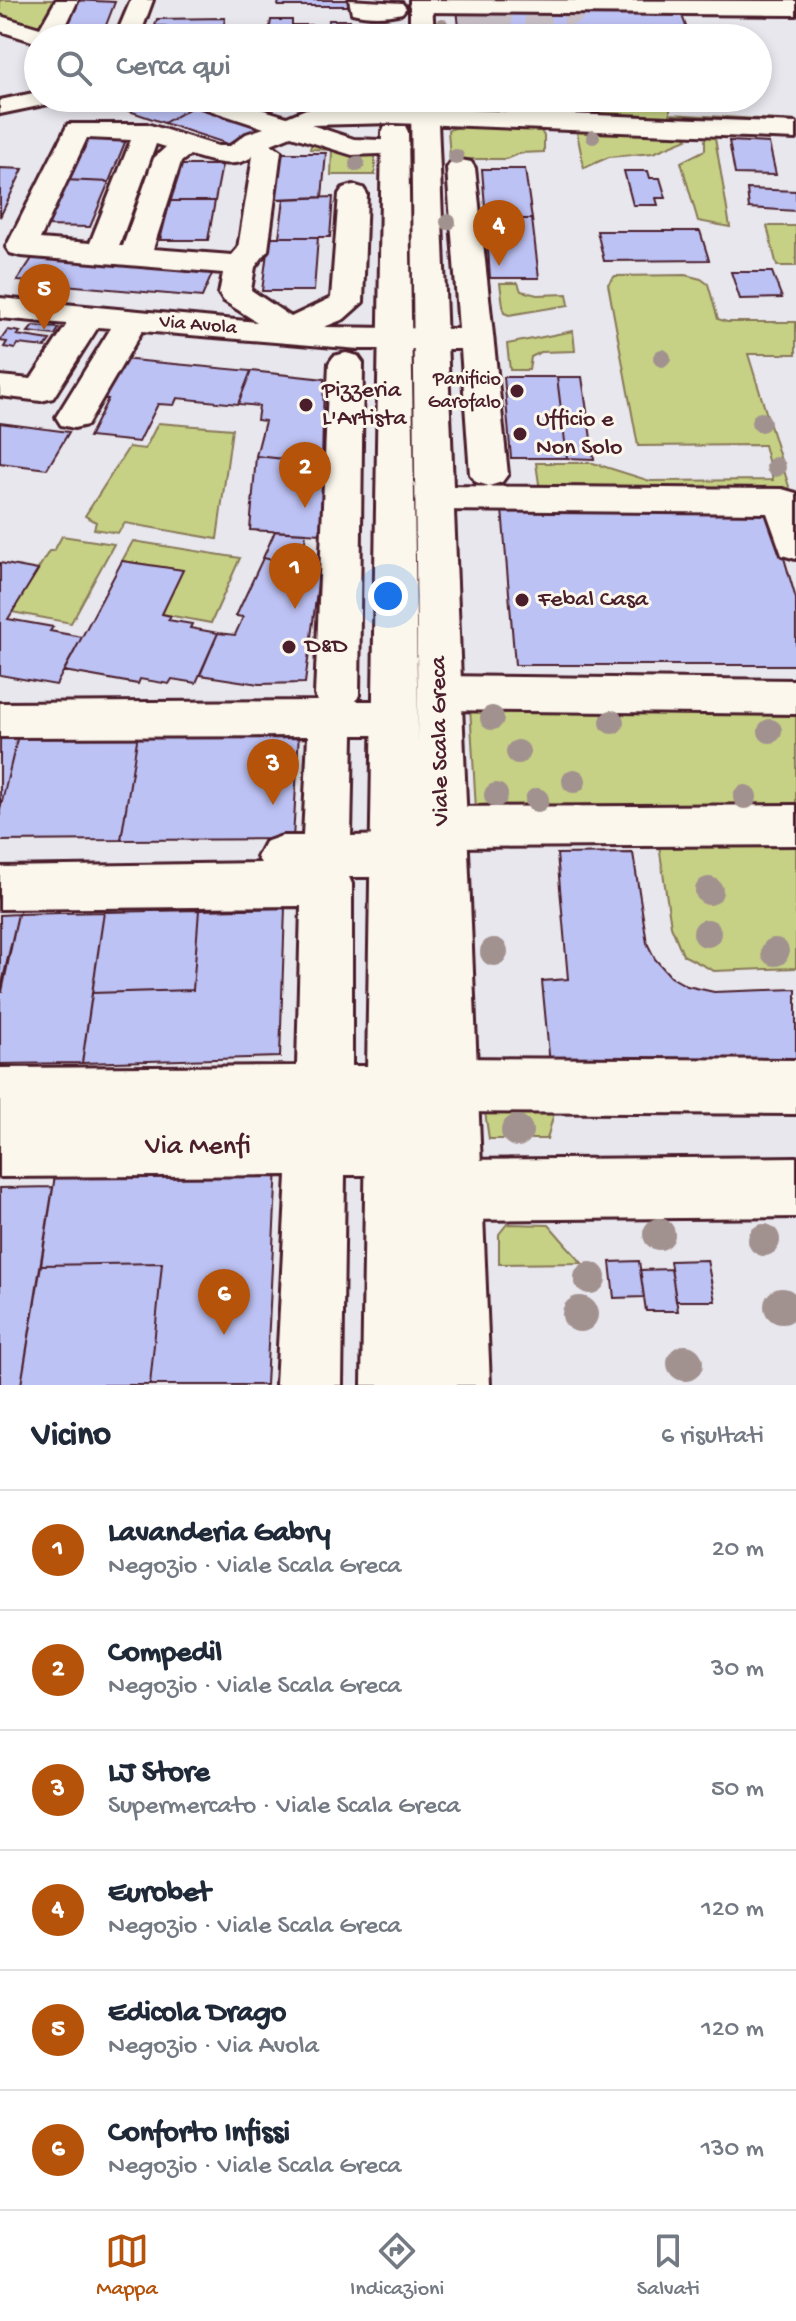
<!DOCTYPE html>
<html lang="it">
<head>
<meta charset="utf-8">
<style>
	:root { --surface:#fff; --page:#f2f2f3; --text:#1f2937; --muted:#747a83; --line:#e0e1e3; --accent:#b45309 }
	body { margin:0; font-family:"Gochi Hand",sans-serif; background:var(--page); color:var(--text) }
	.you { position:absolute; left:388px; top:596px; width:28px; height:28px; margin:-20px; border:6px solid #fff; border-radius:50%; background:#1a73e8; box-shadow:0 0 0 12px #1a73e833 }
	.badge { display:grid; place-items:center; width:52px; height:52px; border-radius:50%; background:var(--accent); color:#fff; font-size:26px; font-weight:700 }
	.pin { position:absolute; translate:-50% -66px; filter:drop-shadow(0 2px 4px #0008) }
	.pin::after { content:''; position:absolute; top:42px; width:28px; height:24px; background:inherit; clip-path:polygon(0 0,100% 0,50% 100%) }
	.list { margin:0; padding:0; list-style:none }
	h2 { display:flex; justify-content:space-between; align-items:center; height:104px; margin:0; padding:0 32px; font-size:34px }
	h2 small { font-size:26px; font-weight:400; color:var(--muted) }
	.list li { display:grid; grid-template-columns:52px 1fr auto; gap:24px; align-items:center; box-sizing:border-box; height:120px; padding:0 32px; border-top:2px solid var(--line) }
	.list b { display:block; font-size:30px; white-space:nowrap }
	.list p { margin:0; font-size:26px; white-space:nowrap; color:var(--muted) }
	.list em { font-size:26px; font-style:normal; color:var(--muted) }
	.icon { flex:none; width:44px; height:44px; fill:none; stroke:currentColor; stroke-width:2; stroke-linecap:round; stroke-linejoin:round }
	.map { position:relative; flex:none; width:796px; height:1385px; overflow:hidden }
	.search { position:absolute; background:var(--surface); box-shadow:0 4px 12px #0003; left:24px; right:24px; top:24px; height:88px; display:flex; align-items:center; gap:20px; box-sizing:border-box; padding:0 28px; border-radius:44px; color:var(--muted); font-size:30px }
	.sheet { height:824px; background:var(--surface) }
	nav { display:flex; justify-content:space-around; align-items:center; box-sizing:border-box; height:112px; border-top:2px solid var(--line); background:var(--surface); font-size:22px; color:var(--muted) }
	nav a { display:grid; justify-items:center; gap:4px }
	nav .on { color:var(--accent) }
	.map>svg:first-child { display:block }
	.green { fill:#c6d185; stroke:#887858; stroke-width:2 }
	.building { fill:#bdc2f4; stroke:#4a1f2b; stroke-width:2 }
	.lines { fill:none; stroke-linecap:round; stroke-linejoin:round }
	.minor-tunnel { stroke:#c8bfc7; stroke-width:26; stroke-dasharray:26 13; stroke-linecap:butt }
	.minor-casing { stroke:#4a1f2b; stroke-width:6 }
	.major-casing { stroke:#4a1f2b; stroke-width:6 }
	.minor { fill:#fbf7ec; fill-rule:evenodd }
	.major { fill:#fbf7ec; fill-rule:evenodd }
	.tree { fill:#a2928f }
	.poi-dot { fill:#4a1f2b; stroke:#fbf7ec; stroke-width:3 }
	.labels { text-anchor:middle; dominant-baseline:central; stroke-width:6; stroke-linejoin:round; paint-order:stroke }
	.far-street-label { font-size:20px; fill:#4a1f2b; stroke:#fbf7ec }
	.far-poi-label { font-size:20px; fill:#4a1f2b; stroke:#fbf7ec; text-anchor:end }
	.poi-label { font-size:24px; fill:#4a1f2b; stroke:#fbf7ec; text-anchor:start }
	.street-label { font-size:24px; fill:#4a1f2b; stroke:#fbf7ec }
	.near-street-label { font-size:28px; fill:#4a1f2b; stroke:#fbf7ec }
</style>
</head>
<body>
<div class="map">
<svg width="796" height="1385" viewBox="0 0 796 1385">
	<rect width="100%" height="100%" fill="#e8e7ee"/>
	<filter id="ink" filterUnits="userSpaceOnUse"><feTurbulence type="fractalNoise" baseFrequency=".0125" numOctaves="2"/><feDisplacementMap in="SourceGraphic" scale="16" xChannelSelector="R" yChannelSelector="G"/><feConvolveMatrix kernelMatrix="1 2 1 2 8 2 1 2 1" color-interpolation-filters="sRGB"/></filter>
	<g filter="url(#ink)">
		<path class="green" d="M0,0h58l-12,32 -46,-15z
			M627,98h19l3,8 21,1v7l126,7v3l-321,-12 -2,-12z
			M470,124l69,3 5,9v16l-24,1 -14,6h-56l-2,-29z
			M576,128l103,3 8,8 -34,14 -44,4 -25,11z
			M710,132h4l16,95 -32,-6 -17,-59 24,-12v-10z
			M313,138l62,16v21h-44l1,-25 -22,-1z
			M767,226h29v40h-19z
			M615,276l70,-1 16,4 7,5 10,35 9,3h69v32h-48l43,139 -251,-2 -4,-28h57l57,18 123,-1 -9,-35 -126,1 -30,-162z
			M500,283h18l3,8 16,4 30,-1 2,11 -60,10 -5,-2z
			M573,331l2,20 -34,1 -10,5 -2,13h-19l-3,-26z
			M158,423l74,6 -15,110 -92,-16 -7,10 -24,-4 2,-7 -11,-6 44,-69 16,2z
			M62,536l52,8 -43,79 -59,-11 37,-61h5z
			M133,541l107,17 -29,65 -49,-9 20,-44 -60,-9z
			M470,706l326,1v106l-320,-3z
			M658,839h138v129l-82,3 -31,-16 -12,-29z
			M485,1112l69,1 -7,26h-58z
			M507,1224l42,1 33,38 -83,1v-30z"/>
		<path class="building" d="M73,0l42,2 -12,31 -43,-4z
			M279,0h70l-1,6h-70z
			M679,7l9,25h-87l2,6h-143l-3,-30z
			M225,18l-1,7h-12l-2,13h-48l3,-12h-10l2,-7z
			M271,20h21v5h36l1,-5h21l-1,18h-81z
			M110,98h59l25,8 -30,17 -61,-21z
			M194,106l58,19 8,2 -29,18 -67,-22z
			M83,139l43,1 -17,42 -45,-2z
			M729,141l40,2 7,32 -41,-1z
			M279,153h47l-4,44 -49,2z
			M178,165h44l-7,36h-45z
			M0,168l23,1 -23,48z
			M482,169h43l7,50h-46z
			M624,171h24l2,7h10l6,20h-10l2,7h-25z
			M64,180l45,2 -19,45 -47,-1z
			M747,189l49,2v20l-47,-3z
			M333,197l-3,40h-51l5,-38z
			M170,201h45l-7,39h-48z
			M486,219h46l7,59h-49z
			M597,231h103l9,29 -105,1z
			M269,237h49l-4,54h-52z
			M33,257l180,15 -11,25 -185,-16z
			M731,272h41l10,26 -42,1z
			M33,326l26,2 -4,7 -27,-3z
			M8,330l12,2 -3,3 33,5 -5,7 -27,-3 -3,5 -11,-2 3,-5 -7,-1z
			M121,359l130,12 -13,33 -61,-6 -3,7 -16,-1 -19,38 -50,-5 19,-38h-7z
			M251,371l73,8 -2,84 -66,-7 9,-35 -8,-1 2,-14 -21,-2z
			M504,377h53l10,81h-56z
			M557,377h25l12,82 -27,-1z
			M0,423l69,9 -22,37 -47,-6z
			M256,456l66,7v71l-72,-4z
			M502,509l268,1 26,89v66h-281z
			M275,531l31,2 -4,32 -39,-7z
			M263,558l57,10 -15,115 -46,1 -59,-9 18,-42 17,2 8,-18 -7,-1z
			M122,561l61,9 -21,44 9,2 -3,4 24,4 -2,4 28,5 -22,50 -24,-4 -3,5 -29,-5 -2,5 -74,-13z
			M0,563l38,7 -30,49 45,8 -3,4 32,6 -26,48 -56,-10z
			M299,732l-6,107 -172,1 17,-106z
			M138,734l-17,106 -121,1v-31l18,-75z
			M0,735h18l-18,75z
			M633,853l14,90 8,16 16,18 16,9 27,6 82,-3v72l-246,4 -8,-84 26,-2 -11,-125z
			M285,908l-5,149 -198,6 10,-70 101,-3 6,-80z
			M199,910l-6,80 -101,3 12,-81z
			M104,912l-22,151 -82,1v-72l18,-78z
			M18,914l-16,78h-2v-77z
			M277,1166l-11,219h-116l12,-122 -121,2 15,-96z
			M53,1187l-32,198h-21v-197z
			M707,1260l8,41h-39l-6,-40z
			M639,1261l5,36 -30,1 -4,-36z
			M162,1263l-12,122h-129l20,-120z
			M671,1269l7,42h-32l-6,-41z"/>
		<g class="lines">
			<path class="minor-tunnel" d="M475,38l-3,-25h95l5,-2v-4"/>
			<g class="minor-casing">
				<path id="minor" d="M56,0h22l-18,38h-22v5l-38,-12v-15l40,12z
					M131,0h22l-14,38h-24z
					M349,0l53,3 4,5 -4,5c-15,4 -35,4 -50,0z
					M413,0l383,1v14l-375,-3 -8,-2 -4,-5z
					M38,92v6h19l-4,5 -53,11v-14z
					M184,98h40l63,19 19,-8 88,-2 402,16v16l-402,-16 -83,2 43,14 51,2 4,6 -4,6 -53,2 -61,-19 -20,8 10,7 -13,99 -13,17 -4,23 40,27 40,-19 8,-104 4,-6 10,-3 10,3 4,6 -4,108 -19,17 -20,8 135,2 -12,-161 4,-6 10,-2 10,2 4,6 33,306 -6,8 -13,4 -13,-4 -6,-8 -9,-125h-102l-217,-18 -55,94 -13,3 -13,-3 -5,-8 55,-89 -13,-1 -45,71 -12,3 -41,-5v-20l31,3 36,-55 -67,-6v-20l257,24 -33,-21 -5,-7 4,-21 -202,-17 -11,-3 -4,-6 62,-123h79l71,22h12l16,-12 18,-6 -76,-25zM87,138l44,2 -41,103 -50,-4zM156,144l10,3 -12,11 -31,88h-4zM190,155c20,6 44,15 63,1l-15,92 -6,7 -79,-6 28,-87z
					M346,353l12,3 5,7 -4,332 -3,6h39l16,5 6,12 -6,12 -16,5h-42l-2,101 44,-1 17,6 7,15 -7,15 -17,6h-46l3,7v182h42l20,8 8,19 -8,19 -16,7 17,7 9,20 -9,20 -20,9h-50l-3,210h-66l11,-210 -287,2v-109l297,-2 4,-160 -301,3v-42l261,-4 -4,-6 8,-15 17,-6h21l5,-100 -308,1v-34l318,-2 -3,-6 14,-332 5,-7z
					M435,486l347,3 14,4v66l-14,-4 -15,-42 -332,-3 -13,-3 -6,-9 6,-9z
					M440,676l356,4v34l-356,-4 -16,-5 -6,-12 6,-12z
					M796,805v40l-352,2 -17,-6 -7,-14 7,-14 17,-6z
					M450,1058l346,2v54l-346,-2 -20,-8 -8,-19 8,-19z
					M796,1157v60l-343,3 -21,-9 -9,-21 9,-21 21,-9z"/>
			</g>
			<g class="major-casing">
				<path id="major" d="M410,0h22l2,38h-24z
					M411,98h26l53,1287h-128l20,-1253 3,-6h20l3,6 10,611z"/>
			</g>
			<use href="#minor" class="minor"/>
			<use href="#major" class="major"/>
		</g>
		<g class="tree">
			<circle cx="442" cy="24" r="6"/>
			<circle cx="593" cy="137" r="7"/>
			<circle cx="456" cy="157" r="8"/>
			<circle cx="357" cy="164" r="8"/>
			<circle cx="448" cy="222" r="8"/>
			<circle cx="662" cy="358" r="9"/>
			<circle cx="761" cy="422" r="10"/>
			<circle cx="776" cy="467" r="10"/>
			<circle cx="492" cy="718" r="12"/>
			<circle cx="612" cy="722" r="12"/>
			<circle cx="770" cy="731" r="12"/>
			<circle cx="518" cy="752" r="12"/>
			<circle cx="574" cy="781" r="12"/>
			<circle cx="496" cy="795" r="12"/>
			<circle cx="745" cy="797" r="12"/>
			<circle cx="537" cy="800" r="12"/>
			<circle cx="709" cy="891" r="14"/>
			<circle cx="707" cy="933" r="14"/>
			<circle cx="494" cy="952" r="14"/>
			<circle cx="775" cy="952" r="14"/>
			<circle cx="517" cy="1131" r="16"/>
			<circle cx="659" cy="1234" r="16"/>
			<circle cx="764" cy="1240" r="16"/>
			<circle cx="590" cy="1278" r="16"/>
			<circle cx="782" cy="1306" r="18"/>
			<circle cx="580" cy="1314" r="18"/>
			<circle cx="685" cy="1363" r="18"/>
		</g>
	</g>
	<g class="poi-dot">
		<circle cx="517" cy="391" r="8"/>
		<circle cx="306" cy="405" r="8"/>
		<circle cx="520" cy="434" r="8"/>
		<circle cx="522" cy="600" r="8"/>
		<circle cx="289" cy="647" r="8"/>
	</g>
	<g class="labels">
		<g class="far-street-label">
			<text transform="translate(198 326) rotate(5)">Via Avola</text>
		</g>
		<g class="far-poi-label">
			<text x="501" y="380">Panificio<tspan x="501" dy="23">Garofalo</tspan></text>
		</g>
		<g class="poi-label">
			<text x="322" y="391">Pizzeria<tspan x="322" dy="28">L'Artista</tspan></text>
			<text x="536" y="420">Ufficio e<tspan x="536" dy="28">Non Solo</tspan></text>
			<text x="538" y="600">Febal Casa</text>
			<text x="305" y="647">D&amp;D</text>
		</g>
		<g class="street-label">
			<text transform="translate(441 741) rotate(-91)">Viale Scala Greca</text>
		</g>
		<g class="near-street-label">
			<text x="198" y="1147">Via Menfi</text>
		</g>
	</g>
</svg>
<div class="you"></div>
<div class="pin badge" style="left:295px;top:609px">1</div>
<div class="pin badge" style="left:305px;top:508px">2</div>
<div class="pin badge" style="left:273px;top:805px">3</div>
<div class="pin badge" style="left:499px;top:266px">4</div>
<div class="pin badge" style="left:44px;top:330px">5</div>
<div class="pin badge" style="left:224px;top:1335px">6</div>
<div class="search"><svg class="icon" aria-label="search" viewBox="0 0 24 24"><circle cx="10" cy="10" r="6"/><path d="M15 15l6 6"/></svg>Cerca qui</div>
</div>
<section class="sheet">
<h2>Vicino<small>6 risultati</small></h2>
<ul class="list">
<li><span class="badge">1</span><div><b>Lavanderia Gabry</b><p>Negozio · Viale Scala Greca</p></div><em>20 m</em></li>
<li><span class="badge">2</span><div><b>Compedil</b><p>Negozio · Viale Scala Greca</p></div><em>30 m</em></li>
<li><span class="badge">3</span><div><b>LJ Store</b><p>Supermercato · Viale Scala Greca</p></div><em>50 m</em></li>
<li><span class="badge">4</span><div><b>Eurobet</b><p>Negozio · Viale Scala Greca</p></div><em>120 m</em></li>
<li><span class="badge">5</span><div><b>Edicola Drago</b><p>Negozio · Via Avola</p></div><em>120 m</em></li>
<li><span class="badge">6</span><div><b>Conforto Infissi</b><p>Negozio · Viale Scala Greca</p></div><em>130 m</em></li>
</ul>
</section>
<nav>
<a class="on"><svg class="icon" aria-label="map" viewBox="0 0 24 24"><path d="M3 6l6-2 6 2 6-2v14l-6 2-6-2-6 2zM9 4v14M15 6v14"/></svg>Mappa</a>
<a><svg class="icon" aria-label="directions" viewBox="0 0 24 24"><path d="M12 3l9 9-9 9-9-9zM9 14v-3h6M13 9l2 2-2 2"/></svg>Indicazioni</a>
<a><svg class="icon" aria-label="saved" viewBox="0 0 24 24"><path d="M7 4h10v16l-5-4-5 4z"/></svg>Salvati</a>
</nav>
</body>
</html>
